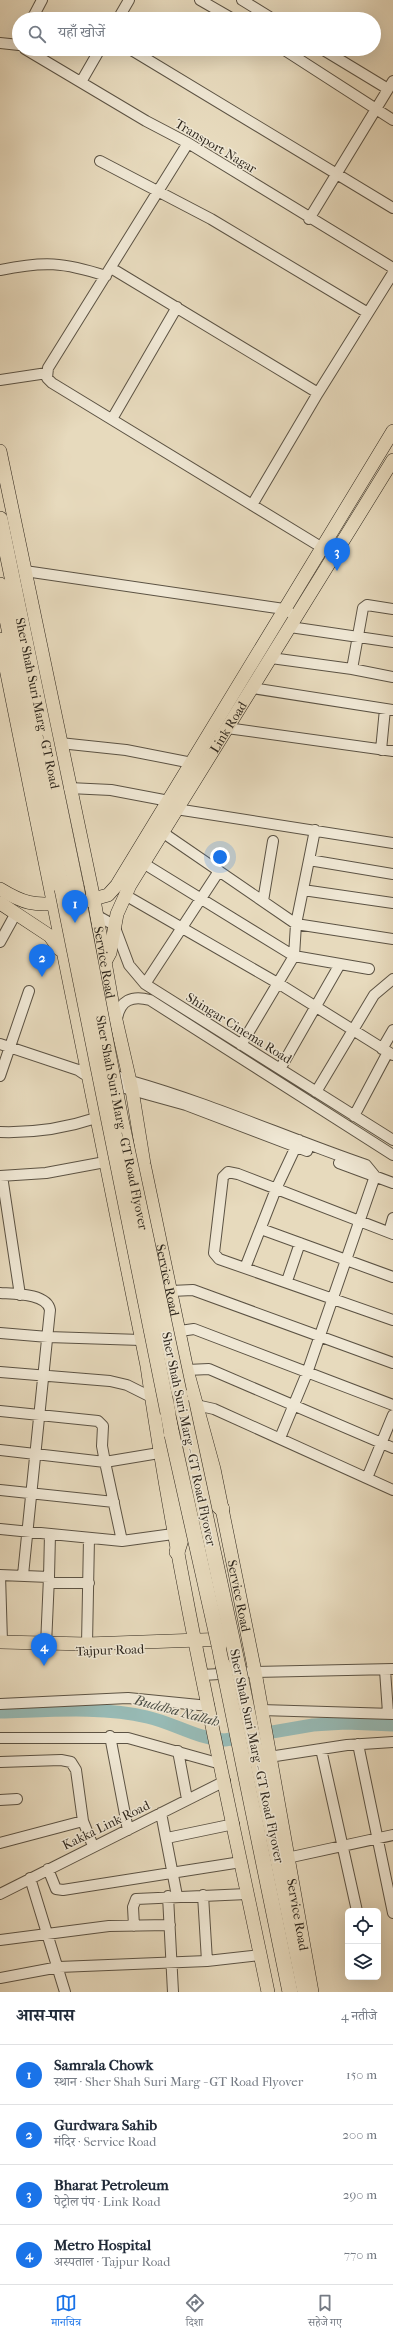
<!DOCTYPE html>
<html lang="hi">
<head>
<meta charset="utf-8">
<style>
	:root { --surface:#fff; --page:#f6f6f7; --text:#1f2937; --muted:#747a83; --line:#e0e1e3; --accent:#1a73e8 }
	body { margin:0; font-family:"IM FELL French Canon","Noto Serif Devanagari",serif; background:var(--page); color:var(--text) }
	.controls { position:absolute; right:12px; bottom:12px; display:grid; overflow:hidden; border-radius:6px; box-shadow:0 4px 16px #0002 }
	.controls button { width:36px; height:36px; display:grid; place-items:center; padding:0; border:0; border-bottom:1px solid var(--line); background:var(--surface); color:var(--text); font:20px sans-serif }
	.you { position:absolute; left:220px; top:857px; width:14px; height:14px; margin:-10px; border:3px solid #fff; border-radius:50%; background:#1a73e8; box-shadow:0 0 0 6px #1a73e833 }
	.badge { display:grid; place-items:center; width:26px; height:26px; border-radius:50%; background:var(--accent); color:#fff; font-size:13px; font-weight:700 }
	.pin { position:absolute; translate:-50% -33px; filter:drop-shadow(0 1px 2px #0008) }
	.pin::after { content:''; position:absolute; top:21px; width:14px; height:12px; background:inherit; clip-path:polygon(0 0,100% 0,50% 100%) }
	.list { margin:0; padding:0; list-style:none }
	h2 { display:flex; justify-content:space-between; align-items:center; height:52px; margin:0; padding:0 16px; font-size:17px }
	h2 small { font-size:13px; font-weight:400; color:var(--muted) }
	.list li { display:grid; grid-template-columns:26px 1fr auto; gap:12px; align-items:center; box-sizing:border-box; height:60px; padding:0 16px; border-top:1px solid var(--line) }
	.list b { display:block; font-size:15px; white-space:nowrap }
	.list p { margin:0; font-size:13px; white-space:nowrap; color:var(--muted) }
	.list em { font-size:13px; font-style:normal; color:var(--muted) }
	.icon { flex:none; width:22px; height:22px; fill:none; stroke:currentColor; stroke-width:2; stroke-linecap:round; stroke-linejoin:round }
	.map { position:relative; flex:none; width:393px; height:1992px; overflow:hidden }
	.search { position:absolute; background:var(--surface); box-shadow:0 4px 16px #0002; left:12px; right:12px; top:12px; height:44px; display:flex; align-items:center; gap:10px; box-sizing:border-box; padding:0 14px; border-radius:22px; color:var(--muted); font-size:15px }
	.sheet { height:292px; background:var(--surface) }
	nav { display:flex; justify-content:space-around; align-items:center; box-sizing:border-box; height:56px; border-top:1px solid var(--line); background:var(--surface); font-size:11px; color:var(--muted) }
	nav a { display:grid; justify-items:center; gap:2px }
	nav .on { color:var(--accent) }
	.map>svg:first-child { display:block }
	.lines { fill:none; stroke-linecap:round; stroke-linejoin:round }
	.river { stroke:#97bab5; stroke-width:13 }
	.minor-casing { stroke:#5c5344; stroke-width:12 }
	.major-casing { stroke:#2e261c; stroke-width:14 }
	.highway-casing { stroke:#2e261c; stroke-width:16 }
	.minor { stroke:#efe7d4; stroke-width:10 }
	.major { stroke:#e7dabd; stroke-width:13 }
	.highway { stroke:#e7dabd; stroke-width:15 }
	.highway-bridge-casing { stroke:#2e261c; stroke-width:16; stroke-linecap:butt }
	.highway-bridge { stroke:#e7dabd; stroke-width:15 }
	.labels { text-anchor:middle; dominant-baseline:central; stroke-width:3; stroke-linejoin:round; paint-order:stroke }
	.street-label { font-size:13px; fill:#2e261c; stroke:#efe7d4 }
	.water-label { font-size:14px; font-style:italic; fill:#484b42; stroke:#efe7d4 }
</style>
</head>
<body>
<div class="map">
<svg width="393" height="1992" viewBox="0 0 393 1992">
	<rect width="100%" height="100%" fill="#e7dabd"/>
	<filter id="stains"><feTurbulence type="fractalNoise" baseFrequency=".005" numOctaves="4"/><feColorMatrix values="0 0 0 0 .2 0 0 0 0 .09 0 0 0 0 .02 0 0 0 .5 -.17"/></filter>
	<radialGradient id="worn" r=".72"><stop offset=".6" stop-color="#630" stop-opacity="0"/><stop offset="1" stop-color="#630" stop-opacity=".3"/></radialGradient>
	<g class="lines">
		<path class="river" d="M0,1712c45,-1 103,-6 147,5 27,6 50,22 78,23l88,-15 33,-2 47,2"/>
		<g class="minor-casing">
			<path id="minor" d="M200,0l33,19
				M242,0l31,19
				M32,19l10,-19
				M118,19l11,-19
				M0,43l19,2
				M25,49l121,72 42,22 205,125
				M130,49l263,159
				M283,49l110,71
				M322,49l66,40
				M81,82l19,-33
				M188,143l-140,225 -1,10 5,5 269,164
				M100,161l111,58 157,94
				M309,219l84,-138
				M111,268l207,125
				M0,270c44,-9 63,-8 106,6
				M0,380l47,-7
				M112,419l65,-112
				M252,505l66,-112 75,-120
				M25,571l259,38 5,3
				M290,627l103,15
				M271,658l81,11 41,8
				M352,669l11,-61 4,-3 26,4
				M252,688l141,22
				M227,728l166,23
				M60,743l66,7 66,13
				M381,750l4,-41
				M69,788l42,2 58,11
				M176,809l217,34
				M162,832l134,92 97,15
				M309,860l6,-30
				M143,863l151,93 2,-32 13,-64 84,14
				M303,890l90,13
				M125,895l156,90 112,70
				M263,901l10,-60
				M96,915l18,10 15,40 16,19 248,156
				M0,942l16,-29
				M145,984l74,-113
				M117,1019c3,-19 15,-24 33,-19l243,155
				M0,1044l78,26 6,4
				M241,1045l53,-89 75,13
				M382,1049l11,-19
				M280,1069l60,-105
				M78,1070c17,-3 37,6 53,11 81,23 156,57 235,84l9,11 -68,197 -27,65
				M0,1076l29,-85
				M110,1084l76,21 121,46
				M316,1092l58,-97 19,-16
				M354,1116l34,-64
				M0,1132c32,1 66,-4 96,-14
				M339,1163l54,20
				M0,1176l46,-3 59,-11
				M2,1176l18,119
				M261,1229l132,48
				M389,1232l4,-14
				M393,1234l-155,-60 -10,-2 -5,5 -9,76 5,6 174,61
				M245,1268l31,-79 23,-49
				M287,1281l13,-38
				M171,1291l22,-1 200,73
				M0,1293c13,1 47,0 50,17l-27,265
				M180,1331l14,-2 199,76
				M0,1333l48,4 93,3
				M187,1370l22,-1 184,79
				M0,1372l110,9 17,4 24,12
				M196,1405l18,4 179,81
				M0,1411l98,10 5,5 -1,20 3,16 54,-9
				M0,1450l105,12 17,79
				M367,1478l26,-63
				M0,1490l114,12
				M0,1529l122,12 51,-7
				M0,1575l49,2 -3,68
				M0,1575l2,67
				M49,1577l1,-43
				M49,1583h40
				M87,1644l2,-106
				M385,1670l3,43
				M202,1675l53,-3 138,-3
				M0,1704l128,-6 81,8
				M261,1710l132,4
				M110,1736l18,94
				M0,1738h128l93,26
				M358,1744l35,169
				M321,1749l36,162
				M178,1751l9,48
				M269,1757l78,-12 46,-3
				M0,1762l61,-2 10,2 5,8 7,51 10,25
				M0,1800l17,-1
				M161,1813l16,83
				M167,1838l67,-14
				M0,1843l83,-22
				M287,1858l106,-23
				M48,1869l8,20 7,1 178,-28
				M30,1878l35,114
				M0,1894l225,-113
				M203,1895l4,66
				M168,1896l5,96
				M134,1926l-1,-19 3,-8 111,-5
				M0,1940l109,-14 61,-1
				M0,1978l59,-11 148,-6 53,-6"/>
		</g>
		<g class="major-casing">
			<g id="major">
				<path id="s1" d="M0,451l94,449 19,107 19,83 12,74 43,206 27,99 41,203 57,320"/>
				<path d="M0,639l147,727c30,211 78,418 121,626"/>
				<path d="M0,889c23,14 34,17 60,14"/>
				<path d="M86,901l22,-6 9,-10 276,-454"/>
				<path d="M0,903l50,33 9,13"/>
				<path id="s2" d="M104,964l6,-11 7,-39 13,-29 263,-425"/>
				<path d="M0,1642l87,2 141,-5"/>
			</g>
		</g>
		<g class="highway-casing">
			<g id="highway">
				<path id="s3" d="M0,519l76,367"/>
				<path d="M0,585l62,304"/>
				<path d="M179,1392l2,10 12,6 19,92 10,9"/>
				<path d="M168,1413l4,22 -3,5 -2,11 15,85 -5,16"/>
				<path d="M219,1645l4,20"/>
				<path d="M241,1680l64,312"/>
				<path d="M227,1684l63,308"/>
			</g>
		</g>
		<use href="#minor" class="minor"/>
		<use href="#major" class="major"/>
		<use href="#highway" class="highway"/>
		<g class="highway-bridge-casing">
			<g id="highway-bridge">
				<path id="s4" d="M76,886l45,234 58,272"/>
				<path d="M62,889l106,524"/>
				<path d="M181,1402l60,278"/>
				<path d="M172,1435l47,210"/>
				<path d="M223,1665l4,19"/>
			</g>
		</g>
		<use href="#highway-bridge" class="highway-bridge"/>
	</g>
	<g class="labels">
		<g class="street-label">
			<text transform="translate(216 146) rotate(31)">Transport Nagar</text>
			<text stroke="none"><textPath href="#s3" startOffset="188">Sher Shah Suri Marg - GT Road</textPath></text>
			<text stroke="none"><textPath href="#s2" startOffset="270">Link Road</textPath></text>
			<text stroke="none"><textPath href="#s1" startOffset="522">Service Road</textPath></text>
			<text transform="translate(239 1028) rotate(32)">Shingar Cinema Road</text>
			<text stroke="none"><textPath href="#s4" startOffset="241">Sher Shah Suri Marg - GT Road Flyover</textPath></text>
			<text stroke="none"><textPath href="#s1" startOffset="846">Service Road</textPath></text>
			<text transform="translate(189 1439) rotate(78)">Sher Shah Suri Marg - GT Road Flyover</text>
			<text stroke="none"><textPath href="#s1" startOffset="1170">Service Road</textPath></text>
			<text transform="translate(110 1650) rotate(-2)">Tajpur Road</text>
			<text transform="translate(257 1756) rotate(78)">Sher Shah Suri Marg - GT Road Flyover</text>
			<text transform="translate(106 1825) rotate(-26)">Kakka Link Road</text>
			<text stroke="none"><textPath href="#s1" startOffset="1494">Service Road</textPath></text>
		</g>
		<g class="water-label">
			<text transform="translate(177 1711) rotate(15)">Buddha Nallah</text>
		</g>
	</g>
	<rect width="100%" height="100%" filter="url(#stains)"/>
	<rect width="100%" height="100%" fill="url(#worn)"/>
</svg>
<div class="controls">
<button><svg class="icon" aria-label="locate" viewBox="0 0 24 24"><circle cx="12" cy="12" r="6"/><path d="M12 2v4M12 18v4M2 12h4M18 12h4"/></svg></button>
<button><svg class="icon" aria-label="layers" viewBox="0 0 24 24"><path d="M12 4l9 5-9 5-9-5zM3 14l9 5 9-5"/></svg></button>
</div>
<div class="you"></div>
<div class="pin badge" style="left:75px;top:923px">1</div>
<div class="pin badge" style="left:42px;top:977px">2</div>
<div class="pin badge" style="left:337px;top:571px">3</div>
<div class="pin badge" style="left:44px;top:1666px">4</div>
<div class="search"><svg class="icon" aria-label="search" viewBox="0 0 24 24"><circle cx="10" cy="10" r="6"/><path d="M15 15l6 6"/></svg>यहाँ खोजें</div>
</div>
<section class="sheet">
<h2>आस-पास<small>4 नतीजे</small></h2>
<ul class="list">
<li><span class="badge">1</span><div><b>Samrala Chowk</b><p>स्थान · Sher Shah Suri Marg - GT Road Flyover</p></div><em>150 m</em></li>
<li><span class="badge">2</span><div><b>Gurdwara Sahib</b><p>मंदिर · Service Road</p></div><em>200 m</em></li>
<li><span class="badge">3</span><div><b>Bharat Petroleum</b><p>पेट्रोल पंप · Link Road</p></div><em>290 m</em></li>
<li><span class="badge">4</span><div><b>Metro Hospital</b><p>अस्पताल · Tajpur Road</p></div><em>770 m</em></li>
</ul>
</section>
<nav>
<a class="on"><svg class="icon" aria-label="map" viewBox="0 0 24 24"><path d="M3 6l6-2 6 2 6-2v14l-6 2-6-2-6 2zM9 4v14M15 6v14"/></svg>मानचित्र</a>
<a><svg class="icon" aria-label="directions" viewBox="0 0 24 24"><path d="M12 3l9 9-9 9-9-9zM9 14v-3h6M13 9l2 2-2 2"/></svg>दिशा</a>
<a><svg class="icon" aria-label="saved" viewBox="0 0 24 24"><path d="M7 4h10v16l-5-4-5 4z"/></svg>सहेजे गए</a>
</nav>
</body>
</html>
